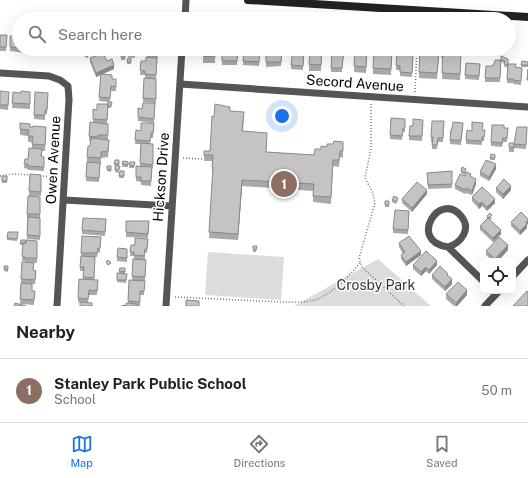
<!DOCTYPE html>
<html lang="en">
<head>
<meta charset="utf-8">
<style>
	:root { --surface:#fff; --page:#f2f2f2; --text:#222; --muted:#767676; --line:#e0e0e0; --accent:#1a73e8 }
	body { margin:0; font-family:"Public Sans",sans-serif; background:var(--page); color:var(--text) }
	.controls { position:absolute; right:12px; bottom:12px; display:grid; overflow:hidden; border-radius:8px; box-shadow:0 4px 16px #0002 }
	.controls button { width:36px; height:36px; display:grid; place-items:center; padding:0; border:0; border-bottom:1px solid var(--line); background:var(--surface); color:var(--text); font:20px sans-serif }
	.you { position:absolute; left:282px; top:116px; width:14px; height:14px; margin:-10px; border:3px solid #fff; border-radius:50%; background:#1a73e8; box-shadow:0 0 0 6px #1a73e833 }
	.badge { display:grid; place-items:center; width:26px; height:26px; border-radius:50%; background:var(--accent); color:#fff; font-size:13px; font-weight:700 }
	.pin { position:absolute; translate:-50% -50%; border:2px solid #fff; box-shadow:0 1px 4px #0006 }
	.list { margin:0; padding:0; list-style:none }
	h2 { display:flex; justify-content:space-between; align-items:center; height:52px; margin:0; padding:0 16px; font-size:17px }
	h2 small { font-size:13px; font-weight:400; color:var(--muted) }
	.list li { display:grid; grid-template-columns:26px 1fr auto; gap:12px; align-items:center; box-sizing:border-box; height:64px; padding:0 16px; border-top:1px solid var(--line) }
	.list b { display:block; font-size:15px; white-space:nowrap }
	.list p { margin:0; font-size:13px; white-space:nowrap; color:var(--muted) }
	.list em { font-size:13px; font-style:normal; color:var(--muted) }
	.icon { flex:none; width:22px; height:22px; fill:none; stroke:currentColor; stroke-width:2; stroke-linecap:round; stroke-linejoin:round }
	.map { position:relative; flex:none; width:528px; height:306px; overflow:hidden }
	.search { position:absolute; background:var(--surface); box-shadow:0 4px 16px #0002; left:12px; right:12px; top:12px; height:44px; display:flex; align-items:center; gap:10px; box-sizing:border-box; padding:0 14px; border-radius:22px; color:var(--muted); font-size:15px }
	.sheet { height:116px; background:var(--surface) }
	nav { display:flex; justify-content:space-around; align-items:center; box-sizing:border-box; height:56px; border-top:1px solid var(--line); background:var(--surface); font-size:11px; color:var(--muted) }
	nav a { display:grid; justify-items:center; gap:2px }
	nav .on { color:var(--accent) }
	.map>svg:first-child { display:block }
	.green { fill:#dcdcdc }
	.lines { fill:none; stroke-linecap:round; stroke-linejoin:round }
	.path { stroke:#777; stroke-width:1.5; stroke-dasharray:1 2; stroke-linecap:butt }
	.street { stroke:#555; stroke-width:7 }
	.secondary { stroke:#222; stroke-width:8 }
	.wall { fill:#a9a9a9 }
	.shaded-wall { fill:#898989 }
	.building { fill:#c4c4c4; stroke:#898989 }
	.labels { text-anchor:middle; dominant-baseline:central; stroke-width:3; stroke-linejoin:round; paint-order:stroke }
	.street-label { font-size:14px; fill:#000; stroke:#fff }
	.park-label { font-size:14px; fill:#333; stroke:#fff }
</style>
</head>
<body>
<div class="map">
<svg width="528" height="306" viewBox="0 0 528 306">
	<rect width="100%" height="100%" fill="#fff"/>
	<path class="green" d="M208,252l76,5 -3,43 -76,-5z
		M378,259l53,47h-137z"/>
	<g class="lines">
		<path class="path" d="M415,92l2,-43
			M371,104v44l-6,30 7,13 3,12 -16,55 3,9 42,39
			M183,158l20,1
			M0,176l13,-2 17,1
			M40,176l18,1
			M175,297l108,5c11,0 24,1 35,-3 17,-8 30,-23 43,-37"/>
		<path class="street" d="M185,19l1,-19
			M0,73l49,3 11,4 8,6 1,13 -12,207
			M180,84l348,23
			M64,200l108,6
			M448,247c13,-4 24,-18 13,-31 -21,-26 -54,25 -13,31l35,34
			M513,276l15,-16
			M166,306l16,-257
			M485,306l14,-15"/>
		<path class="secondary" d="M248,0l280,17"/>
	</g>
	<path class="wall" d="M0,35h7l-1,16h-6z
		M10,36h9v13h7v4l-16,-2z
		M73,49h21l-7,9z
		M145,49h15v1h-2l-2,29 -11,-1v-3h-5l1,-14h5l1,-4 1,-5h-3z
		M215,49v14h-12v-7z
		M222,49h16l-1,16h-15z
		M238,49h5v2h-5z
		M244,49h19v2h-3l-1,15 -16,-1z
		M304,49l-1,21 -12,-1v-4z
		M322,49l-1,22h-12v-7z
		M354,49h13l-1,24 -12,-1 1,-18h-1z
		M441,49h6v3l14,7 -1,21 -18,-1 1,-21h-2z
		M129,50h6v8l-7,-1z
		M266,50h16l-1,16 -15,1z
		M344,50l-2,22h-11v-4z
		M121,53l4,1v6h-4z
		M397,53l16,1 -1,23 -12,-1v-6h-4z
		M392,55l-1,20 -18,-1v-6z
		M501,56l7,8 7,3 7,1 -1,17 -8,-1v-1h-6v-16h-3l1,-4 -4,-1 -1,20h-15v-4l8,-12 8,-6z
		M439,57l-2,22 -18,-1v-6z
		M90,58l17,3 7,8 -11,5 9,5 4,4v8h-5l-1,11h2l-1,6h-3l-1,15 1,1v15l1,7 -1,11 -7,1v7h-1l-1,17 -13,-1 1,-24 3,-11v-5h-1v-5l4,-13v-14l4,1 11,-6v-2l-9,-1 2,-26 -5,2 -6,-15z
		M128,58h3v6h-4z
		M522,61l6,1v5h-7z
		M466,63l14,1 -1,16 -14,-1z
		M156,79v24l-13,-1v-4z
		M0,91l9,5 -1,14 -8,-1z
		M13,92l17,4v13l-18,-1z
		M48,97l-1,17h-2v6l-11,-1v-4z
		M155,103l-1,20 -16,-2v-13l4,1z
		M230,111l14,7 -1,13 24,8 -1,13 48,3 7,-6 22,-1v10l-3,-1 -1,10 -6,-1 -2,38 -18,-2v-11l-71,-5 -4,54 -29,-2 4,-65h-1v-12h-8v-10h6l4,-34z
		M444,121l-1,21h-5l-1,7h-5v-7h-1v-5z
		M20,123l26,10 -1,18h-3v5l2,5v10l-16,-1v-1l-4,-1 1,-9h3l4,-10v-7h-4v-6l-8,-1z
		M405,124v8h-2l-1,8 -12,-1v-4z
		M423,124l-1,17 -13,-1v-4l4,-10z
		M463,127l-2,18 -11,-1v-4z
		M527,127l-1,22 -12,-1v4h-5v-9h5z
		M154,128l-1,10h-2l-1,6h3v24h-1l-1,18 -10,-1v-3l-5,-1v-15h4l1,-22h-6l1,-14 5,1z
		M504,128l4,4 -1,10h-4l-1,5 -11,-1v-4z
		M485,130l-1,11h-2v4l-16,-1v-4l6,-9z
		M491,154l4,1v5h-5z
		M115,160h4v13l-4,-1z
		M123,161l5,1v5h-6z
		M130,162h5l-1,6h-5z
		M107,166h4v6l-4,-1z
		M496,169l-7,12 -9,-5v-4z
		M120,171h4v7h-5z
		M452,171v17l-24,1 -1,-16z
		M461,171h5l-1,4 6,2 5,7 -4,11 -6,-2 -1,1 -10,-5v-4l10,-10 -4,-2z
		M30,174l11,1v21h-12z
		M2,176h5v7h-5z
		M496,188l15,2 -8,9 -7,-7z
		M427,194l-15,18 -10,-9v-4z
		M40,197v43l-13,-1v-25z
		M472,197l23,6 -8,8 -5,-5 -3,3 -7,-8z
		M392,200h6l-2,4 -4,-2z
		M385,201h4v6h-4z
		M409,211l-1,23 -15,-1v-4z
		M487,216l5,2 -2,2 11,14 -8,8 -13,-12v-4l7,-8z
		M126,221h23l-1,17 -22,-1z
		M511,222l16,3v3l-7,7 -9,-9z
		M106,223l-1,13 -23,-2v-4z
		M8,232h10l-1,9 -10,-1z
		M82,236l19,1 -1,16 -2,-1 -1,5h-2l-1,22 4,5 -1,11h-8l-1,8 -10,-1v-4l5,-19v-8h-3z
		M148,239l-1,14h-2v7l1,4 -2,31h-4v11h-18h4l2,-3 1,-23h3l1,-21h1v-3h-4l1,-11h4z
		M21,240l16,1v22l-12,-1v-1h-3l1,-16h-3z
		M399,243l22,12 -15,11 -5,-7v-4l2,-1 -4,-7z
		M253,246h4l-1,6h-3z
		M118,248l9,1v13l-10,-1z
		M508,250l-10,11h-5l-7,-6v-4z
		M22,262l12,8 2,1 -1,13h-3v7h3l-1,14 -14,-1z
		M413,265h24l-8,9 -3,-3 -5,5 -8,-7z
		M4,266h4v6l-4,-1z
		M120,268h5v6h2l-1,9 -9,-1v-9h2z
		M432,275l16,1 4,8 -7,7 -13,-12z
		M446,294l21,1 -10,11h-3l-8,-7z"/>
	<path class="shaded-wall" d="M91,49h3l-7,9v-4z
		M114,65v4l-18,8v-4z
		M496,164v5l-7,12v-4z
		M476,179v5l-4,11v-4z
		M242,180v6l-4,54v-6z
		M511,186v4l-8,9v-5z
		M427,190v4l-15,18v-4z
		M495,199v4l-8,8v-4z
		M482,202v4l-3,3v-5z
		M528,220v4l-1,1v3l-7,7v-4z
		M501,230v4l-8,8v-4z
		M508,245v5l-10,11h-3v-2z
		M421,251v4l-15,11v-4z
		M437,261v4l-8,9v-4z
		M426,267v4l-5,5v-4z
		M452,279v5l-7,7v-4z
		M467,290v5l-10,11h-1v-3z"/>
	<path class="building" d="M155,17v2h-13l1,-1z
		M0,35h7l-1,12h-6z
		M10,36h9v12l-9,-1z
		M79,49h12l-4,5z
		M148,49h10v7l-11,-1z
		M204,49h11v8l-12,-1z
		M222,49h16l-1,12h-15z
		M244,49h16l-1,13 -16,-1z
		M293,49h11l-1,17 -12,-1z
		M310,49h12l-1,16 -12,-1z
		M332,49l12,1 -2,18h-11z
		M355,49h12l-1,18 -12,-1z
		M374,49h18l-1,20 -18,-1z
		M441,49h5v3l15,1 -1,21 -18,-1 1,-21 -2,-1z
		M129,50h6v5h-7z
		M266,50h16l-1,12h-15z
		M420,50l19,1 -2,22 -18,-1z
		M103,53l4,8 5,-2 2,6 -18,8 -6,-15z
		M121,53l4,1v4l-4,-1z
		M397,53l16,1 -1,19 -12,-1v-6l-4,-1z
		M501,56l7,3v6l-4,-1 1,-3 -4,-1z
		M146,57l11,1 -1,17 -11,-1v-3l-5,-1 1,-9h5z
		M128,58h3v4h-4z
		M495,60h6l-1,18h-15l1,-12h7v-2h1z
		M522,61l6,1v3h-7z
		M466,63l14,1 -1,12 -14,-1z
		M508,64h8l-1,3 7,1 -1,13 -8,-1v-1h-6z
		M528,69v11h-1z
		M101,74l11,1v4h4v8l-5,-1 -1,12 -11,-1z
		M144,78l12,1v20l-13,-1z
		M0,91l9,1 -1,13h-8z
		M21,91l9,1v12l-18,-1 1,-11 8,1z
		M35,92l13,1 -1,17h-2v5h-11z
		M108,102h4l-1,4h-3z
		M143,103h12l-1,16 -16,-2v-9l4,1z
		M97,104h11l-1,16 -14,-1v-10l4,1z
		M215,104l15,3v4l14,1 -2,19 25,2 -1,19 48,3 1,-6h6v-3l6,1v-3h6l1,-3 9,1v9h-3l-1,9h-6l-2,37 -18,-1 1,-12 -72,-4 -4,54 -29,-2 4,-65h-1l1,-12h-9v-4h6l2,-35 2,1z
		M391,118l14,1v9h-2l-1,8 -12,-1z
		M413,119l10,1 -1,16h-13l1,-10h3z
		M432,121h12l-1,17h-5l-1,7h-5l1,-8h-2z
		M90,122l18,2v11h-10v2l-9,-1z
		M453,122l10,1 -2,17h-11l1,-11h1z
		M472,122l11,1 -1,7h3l-1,7h-2v4l-16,-1 1,-10 5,1z
		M20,123l10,1v3h3v-1l13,1 -1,18 -13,-1 1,-8h-5l1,-6 -9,-1z
		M141,123h13l-1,10h-2l-1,8 -15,-1 1,-10 5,1z
		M492,125h12v3h4l-1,10h-4l-1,5 -11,-1z
		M517,127h10l-1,18 -12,-1v4l-5,-1v-4h5z
		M91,138l18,2 -1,11 -7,1v6l-14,-1 1,-11h2z
		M141,143l12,1v20h-2v1l-11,-2z
		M29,148l13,1 -1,7 3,1v10l-16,-1v-2h-4l1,-5h3z
		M491,154l4,1v3h-5z
		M115,160h4v4h-5z
		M486,160l10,4 -7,13 -9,-5z
		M123,161l5,1v3l-6,-1z
		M87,162l13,1 -1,15 -13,-1z
		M130,162h5l-1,4 -5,-1z
		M115,165l5,1 -1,4h-4z
		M107,166h4v4l-4,-1z
		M136,166l16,1 -1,14h-10v-4h-5z
		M462,167l4,2 -1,4 -4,-2z
		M120,171h4v5h-5z
		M452,171v13l-24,1 -1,-12z
		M467,172l4,2 -1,2 6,3 -4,12 -6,-3 -1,2 -10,-5 5,-11 5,2z
		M30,174l11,1v17l-12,-1z
		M2,176h5v5h-5z
		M504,179l7,7 -8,8 -7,-6z
		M417,182l10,8 -15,18 -10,-9z
		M482,187l13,12 -8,8 -5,-5 -3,2 -7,-7z
		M28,196l12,1v17h-13z
		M394,196l4,2 -2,4 -4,-2z
		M385,201h4v4h-4z
		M395,210l14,1 -1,19 -15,-1z
		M521,212l7,7v1l-2,2 1,2 -7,7 -9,-9z
		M490,213l2,2 -3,3 -2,-2z
		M28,217l12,1v18l-13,-1z
		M83,218l23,1 -1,13 -23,-2z
		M488,218l13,12 -8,8 -13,-12z
		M126,221h23l-1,13 -22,-2z
		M8,232h10l-1,7 -10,-1z
		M82,236l19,1 -1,11h-2l-1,5h-16z
		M409,236l12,15 -15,11 -5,-7 4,-3 -6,-9z
		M499,237l9,8 -13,14 -9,-8z
		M135,238l13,1 -1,10h-2l-1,7 -10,-1v-3h-4l1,-7h4z
		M21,240h5v3h-6z
		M26,240l11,1v17h-12v-1l-3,-1 1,-13h3z
		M253,246h4l-1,4 -3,-1z
		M118,248l9,1v9l-10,-1z
		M426,251l11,10 -8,9 -3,-3 -5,5 -8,-7z
		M81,256l14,1 -1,21 -11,-1 1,-10h-4z
		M133,259l13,1 -1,17 -13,-1z
		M108,260l3,3 -3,2 -2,-3z
		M22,262l12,1 -1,7 3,1 -1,9 -14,-1z
		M4,266h4v3h-4z
		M440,266l8,8 -1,1 5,4 -7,8 -13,-12z
		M120,268h5v4l-6,-1z
		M117,273l10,1 -1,6h-9z
		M79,279l19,1 -1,11 -8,-1 -1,9 -10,-1z
		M129,280l16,1 -1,10h-4v11l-12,-1z
		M458,282l9,8 -11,13 -10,-9z
		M21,283l11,1v7h3l-1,9 -14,-1z
		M527,291l1,1v14h-15z
		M186,300l13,1v5h-13z
		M80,302l12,1v3h-12z
		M15,303l11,3h-12z
		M126,303l11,1v2h-15l1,-1 3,1z"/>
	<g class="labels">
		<g class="street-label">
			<text transform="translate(355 83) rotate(4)">Secord Avenue</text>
			<text transform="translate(53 160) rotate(-87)">Owen Avenue</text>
			<text transform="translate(161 177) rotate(-86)">Hickson Drive</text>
		</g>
		<g class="park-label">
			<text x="376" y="285">Crosby Park</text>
		</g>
	</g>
</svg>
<div class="controls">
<button><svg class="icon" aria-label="locate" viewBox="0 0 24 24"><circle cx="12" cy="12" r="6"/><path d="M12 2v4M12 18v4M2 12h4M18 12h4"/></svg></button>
</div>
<div class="you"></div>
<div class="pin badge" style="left:284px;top:184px;background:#8d6e63">1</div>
<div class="search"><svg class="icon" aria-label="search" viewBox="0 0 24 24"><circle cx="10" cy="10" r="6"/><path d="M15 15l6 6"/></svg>Search here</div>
</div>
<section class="sheet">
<h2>Nearby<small></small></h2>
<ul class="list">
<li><span class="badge" style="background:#8d6e63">1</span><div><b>Stanley Park Public School</b><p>School</p></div><em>50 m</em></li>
</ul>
</section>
<nav>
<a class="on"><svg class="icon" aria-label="map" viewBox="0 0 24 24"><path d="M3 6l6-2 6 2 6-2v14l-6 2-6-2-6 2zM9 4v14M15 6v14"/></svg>Map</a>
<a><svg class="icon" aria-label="directions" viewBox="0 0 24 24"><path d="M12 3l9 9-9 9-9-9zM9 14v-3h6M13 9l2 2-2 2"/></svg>Directions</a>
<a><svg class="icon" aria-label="saved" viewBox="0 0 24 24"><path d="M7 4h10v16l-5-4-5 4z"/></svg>Saved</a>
</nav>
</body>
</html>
